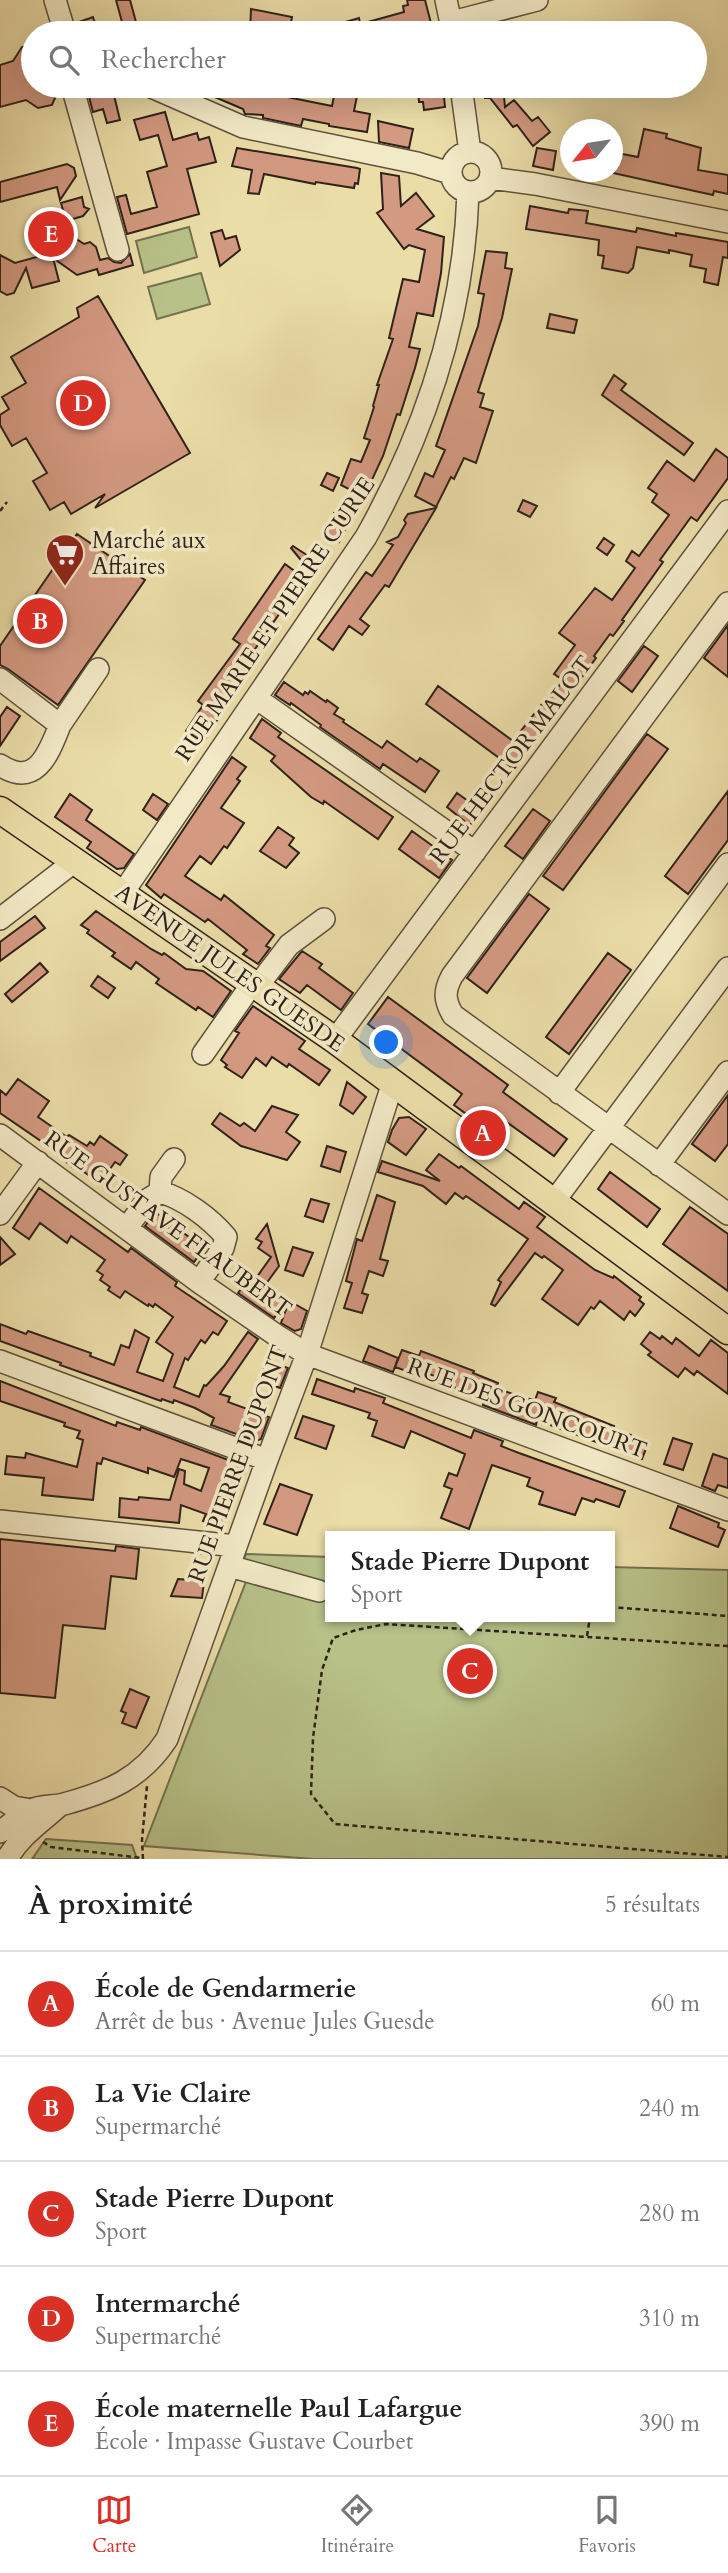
<!DOCTYPE html>
<html lang="fr">
<head>
<meta charset="utf-8">
<style>
	:root { --surface:#fff; --page:#f6f6f6; --text:#222; --muted:#767676; --line:#e0e0e0; --accent:#d93025 }
	body { margin:0; font-family:Cardo,serif; background:var(--page); color:var(--text) }
	.compass { position:absolute; left:560px; top:119px; width:63px; height:63px; border-radius:50%; background:var(--surface); box-shadow:0 7px 28px #0002; rotate:240deg }
	.you { position:absolute; left:387px; top:1043px; width:24px; height:24px; margin:-18px; border:5px solid #fff; border-radius:50%; background:#1a73e8; box-shadow:0 0 0 10px #1a73e833 }
	.badge { display:grid; place-items:center; width:46px; height:46px; border-radius:50%; background:var(--accent); color:#fff; font-size:23px; font-weight:700 }
	.pin { position:absolute; translate:-50% -50%; border:4px solid #fff; box-shadow:0 2px 7px #0006 }
	.popup { position:absolute; left:325px; top:1531px; width:290px; height:91px; box-sizing:border-box; display:grid; place-content:center; border-radius:0px; background:var(--surface); filter:drop-shadow(0 2px 5px #0005); font-size:23px; white-space:nowrap; color:var(--muted) }
	.popup b { font-size:26px; color:var(--text) }
	.popup::after { content:''; position:absolute; left:50%; top:100%; margin-left:-14px; border:14px solid transparent; border-top-color:var(--surface) }
	.list { margin:0; padding:0; list-style:none }
	h2 { display:flex; justify-content:space-between; align-items:center; height:91px; margin:0; padding:0 28px; font-size:30px }
	h2 small { font-size:23px; font-weight:400; color:var(--muted) }
	.list li { display:grid; grid-template-columns:46px 1fr auto; gap:21px; align-items:center; box-sizing:border-box; height:105px; padding:0 28px; border-top:2px solid var(--line) }
	.list b { display:block; font-size:26px; white-space:nowrap }
	.list p { margin:0; font-size:23px; white-space:nowrap; color:var(--muted) }
	.list em { font-size:23px; font-style:normal; color:var(--muted) }
	.icon { flex:none; width:38px; height:38px; fill:none; stroke:currentColor; stroke-width:2; stroke-linecap:round; stroke-linejoin:round }
	.map { position:relative; flex:none; width:728px; height:1859px; overflow:hidden }
	.search { position:absolute; background:var(--surface); box-shadow:0 7px 28px #0002; left:21px; right:21px; top:21px; height:77px; display:flex; align-items:center; gap:18px; box-sizing:border-box; padding:0 24px; border-radius:38px; color:var(--muted); font-size:26px }
	.sheet { height:616px; background:var(--surface) }
	nav { display:flex; justify-content:space-around; align-items:center; box-sizing:border-box; height:98px; border-top:2px solid var(--line); background:var(--surface); font-size:19px; color:var(--muted) }
	nav a { display:grid; justify-items:center; gap:4px }
	nav .on { color:var(--accent) }
	.map>svg:first-child { display:block }
	.green { fill:#b7c188; stroke:#747251; stroke-width:2 }
	.building { fill:#d39981; stroke:#30221a; stroke-width:2 }
	.lines { fill:none; stroke-linecap:round; stroke-linejoin:round }
	.minor-casing { stroke:#5f513e; stroke-width:24 }
	.major-casing { stroke:#30221a; stroke-width:29 }
	.path { stroke:#30221a; stroke-width:2.5; stroke-dasharray:5 3.5; stroke-linecap:butt }
	.minor { stroke:#f2e9c6; stroke-width:21 }
	.major { stroke:#ebdda8; stroke-width:26 }
	.labels { text-anchor:middle; dominant-baseline:central; stroke-width:7; stroke-linejoin:round; paint-order:stroke }
	.poi-label { font-size:23px; fill:#30221a; stroke:#f2e9c6; text-anchor:start }
	.street-label { font-size:23px; fill:#30221a; stroke:#f2e9c6 }
</style>
</head>
<body>
<div class="map">
<svg width="728" height="1859" viewBox="0 0 728 1859">
	<rect width="100%" height="100%" fill="#ebdda8"/>
	<filter id="stains"><feTurbulence type="fractalNoise" baseFrequency=".00286" numOctaves="4"/><feColorMatrix values="0 0 0 0 .2 0 0 0 0 .09 0 0 0 0 .02 0 0 0 .5 -.17"/></filter>
	<radialGradient id="worn" r=".72"><stop offset=".6" stop-color="#630" stop-opacity="0"/><stop offset="1" stop-color="#630" stop-opacity=".3"/></radialGradient>
	<path class="green" d="M189,227l8,30 -53,16 -8,-32z
		M201,273l9,31 -53,15 -9,-32z
		M246,1554l84,3v60h280v-50l118,3v289h-415l-169,-13 103,-267 -10,-5z
		M46,1839l86,6 5,14h-105z"/>
	<path class="building" d="M116,0h14l9,33h-14z
		M407,0h18l8,31 -10,2h-33l-1,-4 -17,4 -4,-11 36,-10 -1,-6 5,-1z
		M251,9l41,8 -3,16h-39z
		M93,17l5,16h-16l-3,-11z
		M359,18l2,12 -11,3h-31l-1,-3z
		M33,44v42h18l4,12 -3,7 -14,3 -12,-8 -26,7v-42l13,-4 9,-14z
		M189,86h96l-3,10 50,10 4,-20h23l-5,25 16,3 -3,18 -38,-6v-2l-26,-5 -2,7 -38,-8v-3l-18,-1 -2,-5z
		M484,86h19l2,21 9,-7 18,21 6,-4 12,15 -17,14 -16,-21 -4,2 -23,-29h-5z
		M112,87l8,33 -13,3 -4,-14 -10,3 -5,-19z
		M443,87l2,20 -21,3 -1,-8h-4l-1,-12z
		M165,112l8,28 24,-7 2,7 10,-3 7,25 -29,7 12,45 -72,20 -10,-37 9,-2 5,19 26,-7 -10,-35 20,-6 -9,-31 -18,5 -6,-20z
		M378,121l35,8 -4,19 -30,-6z
		M644,129l23,5 -1,4 35,10 -3,22 30,5v19l-14,-3 -1,4 -100,-22 4,-20 21,4z
		M237,148l120,20 3,1 -2,15 -3,-1 -1,5 -38,-6 -1,2 -51,-10 -5,20 -11,-1 4,-23 -20,-4z
		M537,148l19,3 -3,19 -20,-4z
		M67,164l7,4 2,8 -16,24 -3,-13 -57,15v-20z
		M381,173l18,3 2,30 15,-13 18,23 -17,13 27,8 -3,36 -8,43 -16,-3 -8,34 11,2 -5,19 -15,47 -3,-1 -14,42 -19,41 -23,-12 10,-26 10,3 9,-22 -6,-2 10,-31 -1,-1 6,-21h-2l16,-46 -4,-1 14,-59 16,3 6,-32 -16,-5 -5,4 -27,-36 6,-4z
		M82,197l2,10 5,2 -6,7 -17,5 -5,-18z
		M530,206l38,7 1,-4 19,2 -2,12 50,9 1,-4 39,8v-3l52,9v16l-5,-1 -5,28 -14,-3 2,-13 -16,-3 2,-11 -23,-5v3l-32,-6 -4,21 -5,5 -26,-5 2,-12 -6,-1 1,-15 -73,-11z
		M222,230l3,9 11,-3 4,14 -20,16 -9,-33z
		M69,234l15,10 6,-2 6,5 4,13 8,-2 6,4 7,1 9,-9 3,11 -34,10 -2,-6 -20,6 -24,-17 6,23 -27,7 -6,-20 -12,25 -7,2 -7,-4v-36l15,8 47,-13z
		M486,251l21,2 -2,15 7,1 -10,49 -24,74 6,2 -4,13 13,4 -17,52 -12,-5 -10,21 -3,-2 -15,30 -21,-11 10,-23 8,4 12,-27 -9,-4 42,-120 6,-32 -6,-1z
		M98,296l92,157 -95,55 10,-14 -34,20 -7,-12 -14,8 -17,-29 14,-8 -21,-35 -14,8 -12,-21v-10l9,-6 -7,-12 24,-14 -15,-26 68,-40 -2,-9z
		M550,314l27,6 -3,13 -27,-5z
		M614,375l12,9 -5,6 72,53 -9,12 -82,-60z
		M716,449l12,9v20l-31,43 -6,-4 -31,43 3,2 -41,58 2,1 -11,15 -3,-2 -16,22 2,2 -82,111 -88,-65 12,-18 75,55 32,-41 3,2 15,-22 -9,-6 21,-29 -16,-12 36,-45 17,12 23,-32 -9,-7 6,-10 7,5 30,-41 -17,-13 5,-8 -9,-6 19,-27 27,20z
		M327,473l12,5 -6,13 -12,-6z
		M523,500l14,6 -7,11 -12,-6z
		M436,508l-47,79 -4,-2 -25,34 9,7 -7,9 -13,-9 -16,24 -15,-11 48,-67 6,4 21,-31 -6,-3 11,-5 8,-14 -2,-3 4,-6z
		M334,513l15,8 -10,21 -16,-9z
		M77,534l68,46 -87,125 -50,-36 -8,-4v-19z
		M604,538l10,7 -7,10 -10,-7z
		M293,546l29,19 -8,11 -23,-28z
		M285,564l19,14 -62,90 6,4 -45,70 -17,-11 17,-26 -5,-4 42,-57 -7,-5z
		M728,625v52l-24,-19z
		M644,646l14,10 -26,36 -14,-11z
		M284,682l19,13 2,-3 3,2 2,-3 16,11 1,-2 11,8 -4,6 10,6 -1,2 39,26 5,-7 30,21 3,-4 19,13 -14,21 -42,-28 -3,5 -60,-42 1,-2 -30,-22 -1,2 -15,-10z
		M7,707l13,9 -20,30v-29z
		M262,719l19,14 -3,4 115,80 -15,22 -54,-38 -1,3 -12,-7 -40,-36 4,-5 -25,-18z
		M647,734l21,15 -105,141 -20,-14z
		M232,757l14,10 -9,12 3,2 -19,27 23,15 -17,25 -3,-2 -13,18 -11,-8 -15,20 36,24 3,-5 50,40 -8,11 4,2 -12,16 -15,-10 4,-4 -39,-31 -3,3 -41,-28 -3,4 -15,-13z
		M728,791v49l-40,54 -23,-18z
		M457,793l25,18 -8,11 -5,3 -22,-18z
		M70,794l22,16 -6,10 48,34 -10,14 -7,1 -30,-21 4,-6 -36,-25z
		M153,794l15,10 -11,16 -14,-10z
		M533,809l17,12 -27,38 -18,-13z
		M278,827l16,11 -5,7 10,8 -13,15 -26,-17z
		M412,831l40,29 -13,18 -40,-29z
		M529,894l20,15 -62,84 -20,-15z
		M96,911l55,38 11,6 2,-2 22,16 17,2 28,20 -18,26 -15,-10 -2,3 -40,-27 3,-4 -23,-17 -5,7 -19,-13 3,-3 -28,-20 2,-3 -8,-5z
		M35,916l10,12 -45,33v-19z
		M302,951l20,13 -3,4 34,25 -12,17 -34,-25 -7,8 -21,-14z
		M608,953l23,17 -62,84 -23,-17z
		M40,963l8,9 -36,30 -7,-8z
		M98,976l17,12 -7,10 -17,-12z
		M388,997l120,88 -5,7 64,47 -13,17 -64,-46 -2,2 -7,-4 -8,11 -19,-14 8,-11 -94,-70z
		M253,1006l52,35 -6,8 31,21 -11,15 -30,-21 -2,3 -15,-10 -6,9 -10,-8 -14,20 -17,-11 2,-2 -6,-5 18,-27 -4,-2z
		M18,1079l31,22 -11,16 29,20 2,-2 18,11 3,-4 4,3 6,-9 27,19 -7,10 -5,-3 -15,21 -26,-18 -2,2 -21,-19 -51,-35v-23l6,5z
		M347,1082l19,15 -13,17 -13,-9z
		M728,1095v49l-13,17 -23,-17z
		M272,1106l26,9 -12,17 14,10 -13,18 -46,-14 -29,-22 8,-11 20,13 4,-3 11,8z
		M409,1117l17,12 -20,26 -18,-13 4,-12 7,-12z
		M327,1146l19,6 -6,20 -19,-6z
		M439,1154l20,14 2,-2 58,43 5,-7 21,15 -8,10 58,43 18,8 1,-2 27,21 -2,3 5,4 -9,12 -5,-5 -6,9 -24,-19 -6,8 -3,-2 -13,18 -36,-26 21,-29 -19,-14 -2,2 -7,-5 -40,53 -4,-2 10,-22 -3,-2 30,-41 -62,-43 -3,3 -8,-6 -9,11 -23,-18 -45,-14 4,-11 58,20 -14,-11z
		M610,1172l50,37 -13,18 -49,-38z
		M39,1188l89,64 3,-4 46,34 -2,4 52,35 -9,14 -5,-3 -8,11 -4,-3 -13,20 -3,-2 -11,29 25,10 5,-12 2,1 18,-20 24,-34 10,7 -38,55 10,3 -2,5 41,15 -8,22 -5,2 -45,-16 3,-7 -19,-10 -21,-8 -1,3 -11,-4 -1,2 -101,-36 1,-2 -61,-22v-17l26,10 2,-3 63,22 -1,3 24,9 7,-20 8,3 6,-18 14,8 -12,34 26,9 10,-27 -17,-12 17,-25 -18,-13 -2,3 -4,-3 -1,2 -23,-15 -5,7 -12,-8 2,-3 -10,-7 3,-5 -6,-4 8,-11 -34,-24 -4,7 -27,-20 -11,16 -16,-11z
		M377,1195l18,7 -15,57 8,2 -5,15 -14,-5 -7,22 6,2 -6,18 -18,-5 8,-25 -6,-2 11,-42 5,2z
		M311,1199l18,5 -6,18 -18,-6z
		M690,1207l38,27v57l-65,-47z
		M155,1212l49,36 -10,14 -49,-36z
		M267,1224l12,42 -16,22 21,16 -10,14 -36,-25 12,-15 4,3 17,-24 -13,-9 4,-6 -6,-3z
		M0,1237l15,17 -15,11z
		M293,1247l20,6 -10,23 -18,-6z
		M293,1303l14,8 -6,18 -6,2 -14,-8 6,-16 2,1z
		M650,1332l10,7 2,-3 10,8 4,-6 23,18 12,-16 17,13v41l-31,-23 -3,4 -9,-7 -7,9 -30,-22 3,-3 -10,-8z
		M369,1346l29,12 -5,14 -30,-11z
		M402,1350l17,6 2,-5 53,20 -1,2 25,10 -2,5 28,10 11,2 3,-8 18,6 -2,4 60,24 -1,3 36,12 -7,18 -105,-39 -1,5 -53,-20 1,-5 -33,-14 1,-3 -30,-12 -2,5 -25,-9z
		M267,1361l21,7 -8,20 -20,-7z
		M317,1379l37,13 1,-4 30,10 -2,5 88,35 3,-8 29,11 -2,5 18,7 106,38 -6,16 -23,-8 -2,3 -12,-4 -7,17 -36,-11 4,-12 -16,-6 3,-8 -38,-13 -23,64 -28,-11 11,-29 -8,-3 5,-13 8,3 8,-22 -54,-23 -7,17 -32,-12 5,-15 -9,-3 2,-5 -58,-19z
		M0,1381l116,45 1,-4 23,8 1,-3 106,40 -9,21 -2,-1 -13,42 -20,-8 3,-7 -25,-9 -2,18 -60,-6 1,-19 18,2 1,-3 31,3 9,-31 6,2 -1,13 17,7 8,-23 -28,-9 -7,18 -26,-9v5l-45,-15 -2,6 -4,-1 -4,37 -51,-5 2,-17 -39,-4 2,-18 18,2 1,-5 51,14 6,-27 -6,-2 3,-7 -16,-5 1,-3 -65,-22z
		M303,1416l31,10 -8,23 -31,-11z
		M673,1438l19,6 -9,26 -19,-6z
		M713,1454l15,5v29l-10,-3 -3,6 -13,-5z
		M280,1484l32,11 -15,40 -33,-11z
		M678,1506l41,17 -1,4 7,3 -7,17 -48,-19z
		M0,1539l115,12 1,-5 23,3 -3,30 -25,-3 -6,53 -42,-4 -8,73 -55,-5z
		M178,1579l26,2 -2,17 -31,-2z
		M130,1689l19,8 -13,31 -14,-5 4,-10 -5,-2z"/>
	<g class="lines">
		<g class="minor-casing">
			<path id="minor" d="M55,0l10,33
				M446,0l7,33
				M452,22l85,-22
				M72,86l46,164
				M149,86l94,41 174,36 33,10
				M461,86l9,66
				M451 172a20 20 0 1 1 40 0a20 20 0 1 1-40 0Z
				M490,178l45,6 193,38
				M728,603l-276,373c-8,15 -8,24 1,39l275,199
				M0,679l60,46c-11,27 -23,64 -60,40
				M256,698l219,154
				M60,725l38,-56
				M122,894l244,-357c60,-107 98,-221 102,-344
				M0,919l75,-58
				M257,987l32,-42 35,-26
				M335,1040l393,-529
				M203,1054l49,-70
				M559,1093l169,-229
				M0,1135l199,147 77,53 31,19 421,156
				M659,1165l69,-93
				M160,1192l1,-15 13,-18
				M555,1200l173,-232
				M0,1214l38,-52
				M127,1228l20,-28 13,-8c23,6 50,26 66,45l-3,11 -24,34
				M0,1361l267,99
				M0,1521l236,25
				M229,1566l90,25
				M0,1798l14,9 17,3
				M0,1832c10,-7 20,-17 31,-22 11,-5 22,-3 33,-6 44,-12 77,-25 103,-65l100,-279 40,-106 86,-272
				M7,1859c13,-23 33,-36 52,-53"/>
		</g>
		<g class="major-casing">
			<path id="major" d="M0,810l335,230 393,291"/>
		</g>
		<path class="path" d="M0,511l7,-9
			M610,1607l118,9
			M468,1629v-12
			M587,1636l3,-19
			M728,1646l-342,-22 -30,6 -23,8 -11,32 -9,68 -2,56 24,30 393,33
			M43,1842l8,5 91,11
			M143,1859l-1,-19 5,-54"/>
		<use href="#minor" class="minor"/>
		<use href="#major" class="major"/>
	</g>
	<defs>
		<g id="supermarket-pin" transform="scale(2.0125)"><path d="M0 17L-7.5 6A9.5 9.5 0 1 1 7.5 6Z" fill="#8f2418" stroke="#f2e9c6"/><path d="M-6-5.5h2.5l.6 2H6L4.5 2H-2.5L-4.4-4H-6ZM-1.5 3.2a1.3 1.3 0 1 0 .1 0ZM3 3.2a1.3 1.3 0 1 0 .1 0Z" fill="#fff"/></g>
	</defs>
	<g fill-rule="evenodd">
		<use href="#supermarket-pin" x="65" y="553"/>
	</g>
	<g class="labels">
		<g class="poi-label">
			<text x="92" y="540">Marché aux<tspan x="92" dy="26">Affaires</tspan></text>
		</g>
		<g class="street-label">
			<text transform="translate(275 619) rotate(-56)">RUE MARIE ET PIERRE CURIE</text>
			<text transform="translate(511 760) rotate(-53)">RUE HECTOR MALOT</text>
			<text transform="translate(230 968) rotate(35)">AVENUE JULES GUESDE</text>
			<text transform="translate(168 1224) rotate(36)">RUE GUSTAVE FLAUBERT</text>
			<text transform="translate(527 1408) rotate(20)">RUE DES GONCOURT</text>
			<text transform="translate(238 1464) rotate(-70)">RUE PIERRE DUPONT</text>
		</g>
	</g>
	<rect width="100%" height="100%" filter="url(#stains)"/>
	<rect width="100%" height="100%" fill="url(#worn)"/>
</svg>
<svg class="compass" viewBox="-18 -18 36 36"><path d="M0-13l5 13h-10z" fill="#e53935"/><path d="M0 13l5-13h-10z" fill="#767676"/></svg>
<div class="you"></div>
<div class="pin badge" style="left:483px;top:1133px">A</div>
<div class="pin badge" style="left:40px;top:621px">B</div>
<div class="pin badge" style="left:470px;top:1671px">C</div>
<div class="popup"><b>Stade Pierre Dupont</b>Sport</div>
<div class="pin badge" style="left:83px;top:403px">D</div>
<div class="pin badge" style="left:51px;top:234px">E</div>
<div class="search"><svg class="icon" aria-label="search" viewBox="0 0 24 24"><circle cx="10" cy="10" r="6"/><path d="M15 15l6 6"/></svg>Rechercher</div>
</div>
<section class="sheet">
<h2>À proximité<small>5 résultats</small></h2>
<ul class="list">
<li><span class="badge">A</span><div><b>École de Gendarmerie</b><p>Arrêt de bus · Avenue Jules Guesde</p></div><em>60 m</em></li>
<li><span class="badge">B</span><div><b>La Vie Claire</b><p>Supermarché</p></div><em>240 m</em></li>
<li><span class="badge">C</span><div><b>Stade Pierre Dupont</b><p>Sport</p></div><em>280 m</em></li>
<li><span class="badge">D</span><div><b>Intermarché</b><p>Supermarché</p></div><em>310 m</em></li>
<li><span class="badge">E</span><div><b>École maternelle Paul Lafargue</b><p>École · Impasse Gustave Courbet</p></div><em>390 m</em></li>
</ul>
</section>
<nav>
<a class="on"><svg class="icon" aria-label="map" viewBox="0 0 24 24"><path d="M3 6l6-2 6 2 6-2v14l-6 2-6-2-6 2zM9 4v14M15 6v14"/></svg>Carte</a>
<a><svg class="icon" aria-label="directions" viewBox="0 0 24 24"><path d="M12 3l9 9-9 9-9-9zM9 14v-3h6M13 9l2 2-2 2"/></svg>Itinéraire</a>
<a><svg class="icon" aria-label="saved" viewBox="0 0 24 24"><path d="M7 4h10v16l-5-4-5 4z"/></svg>Favoris</a>
</nav>
</body>
</html>
